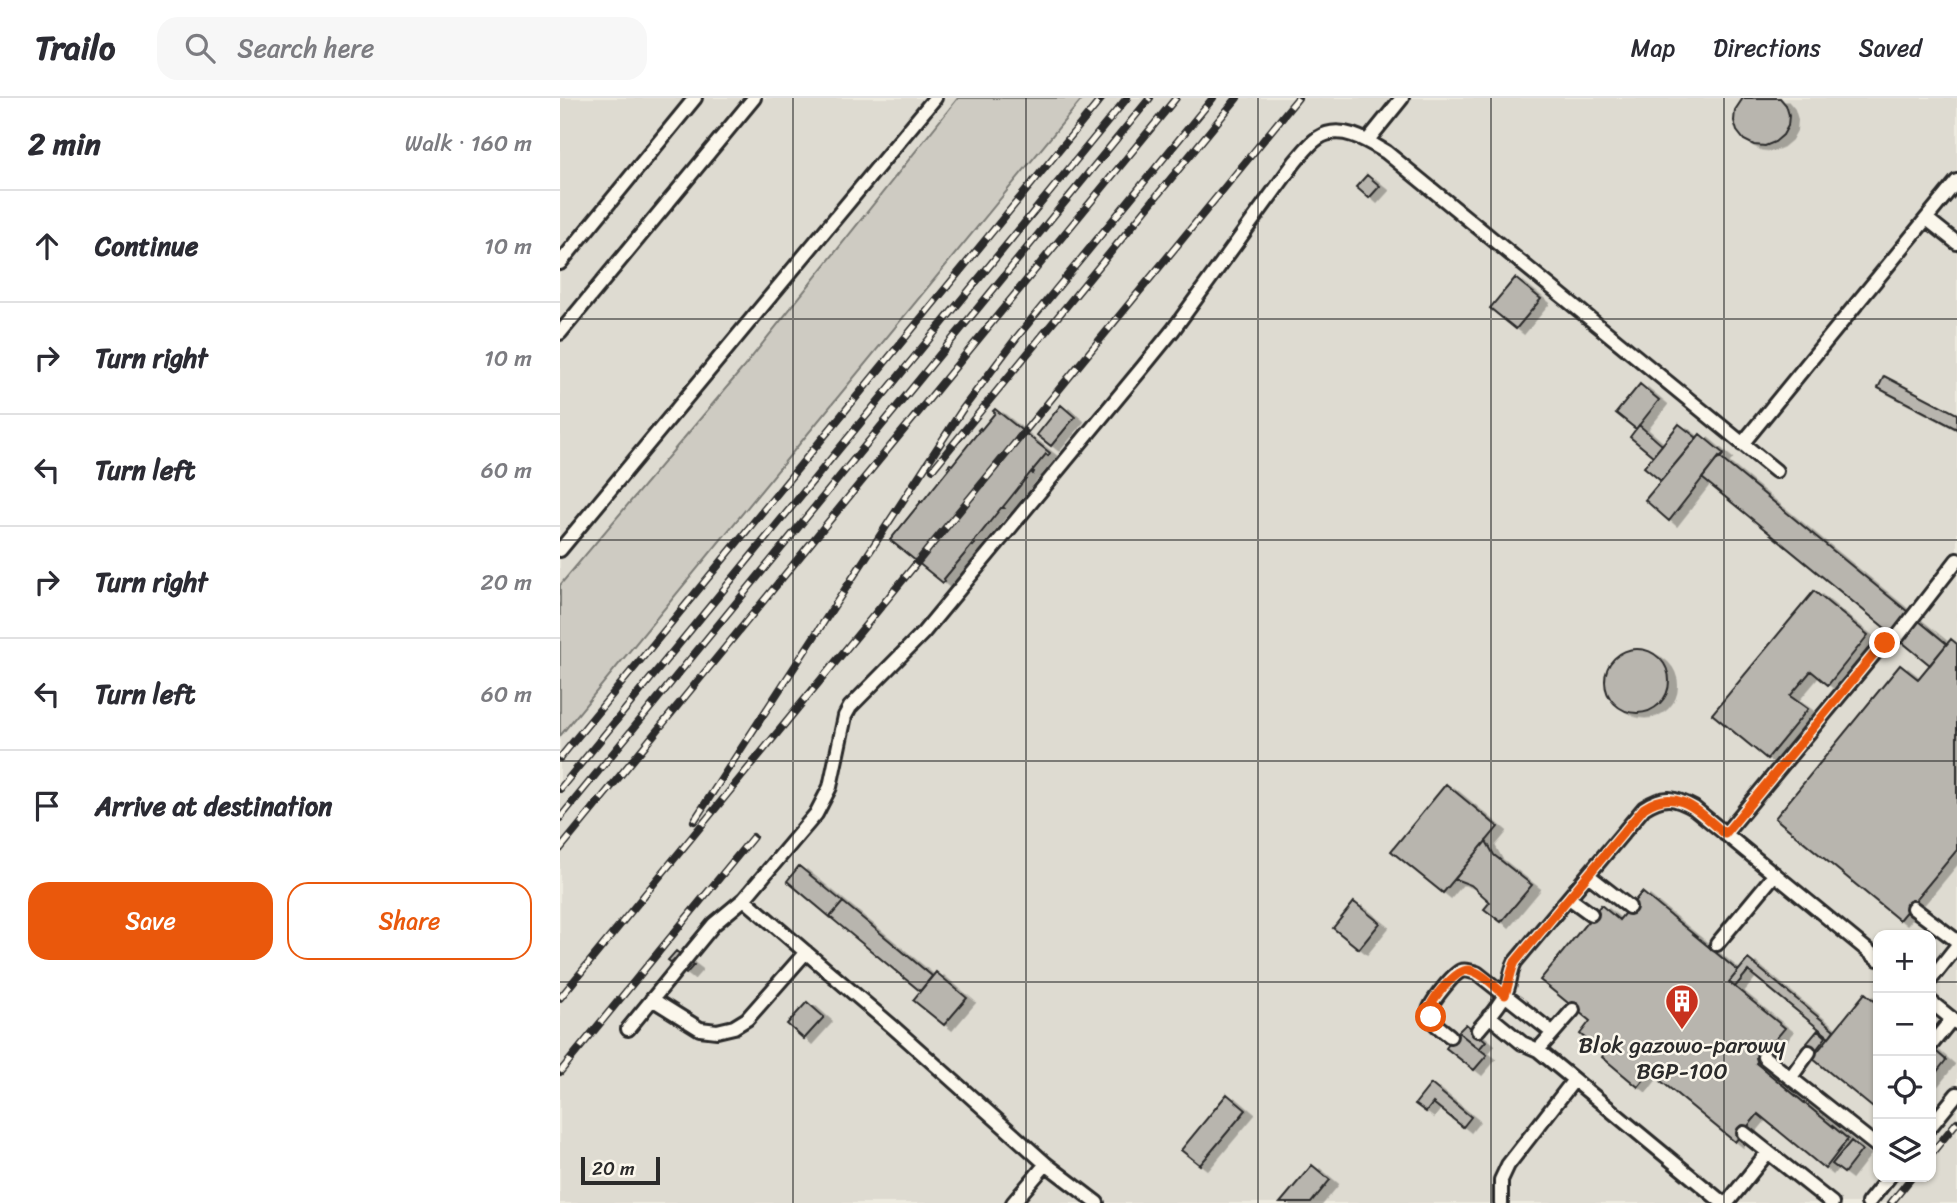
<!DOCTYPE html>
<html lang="en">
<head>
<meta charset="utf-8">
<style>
	:root { --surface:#fff; --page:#f7f7f7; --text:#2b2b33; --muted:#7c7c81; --line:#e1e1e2; --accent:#ea580c }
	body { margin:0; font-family:Sriracha,sans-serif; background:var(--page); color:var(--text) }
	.controls { position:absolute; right:21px; bottom:21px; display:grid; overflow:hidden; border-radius:14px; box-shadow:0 2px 5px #0004 }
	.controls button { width:63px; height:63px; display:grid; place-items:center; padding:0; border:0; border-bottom:2px solid var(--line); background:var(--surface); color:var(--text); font:35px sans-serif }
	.scale { position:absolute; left:21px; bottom:18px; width:79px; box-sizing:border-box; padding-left:7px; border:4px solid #2b2b2b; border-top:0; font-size:19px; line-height:24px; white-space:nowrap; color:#2b2b2b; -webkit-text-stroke:5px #fbf7ec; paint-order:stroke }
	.stop { position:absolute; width:21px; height:21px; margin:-16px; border:5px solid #ea580c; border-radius:50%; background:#fff }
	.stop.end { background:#ea580c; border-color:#fff; box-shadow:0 2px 7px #0008 }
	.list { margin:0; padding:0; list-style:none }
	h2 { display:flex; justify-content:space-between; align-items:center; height:91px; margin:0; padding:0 28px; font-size:30px }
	h2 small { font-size:23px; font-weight:400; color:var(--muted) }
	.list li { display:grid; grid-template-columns:46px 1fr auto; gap:21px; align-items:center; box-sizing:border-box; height:112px; padding:0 28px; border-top:2px solid var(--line) }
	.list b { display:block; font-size:26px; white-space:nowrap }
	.list em { font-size:23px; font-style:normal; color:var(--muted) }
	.actions { display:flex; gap:14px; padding:21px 28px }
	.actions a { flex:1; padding:16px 0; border:2px solid var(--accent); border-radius:21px; text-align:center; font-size:24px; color:var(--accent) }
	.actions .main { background:var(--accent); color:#fff }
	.icon { flex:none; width:38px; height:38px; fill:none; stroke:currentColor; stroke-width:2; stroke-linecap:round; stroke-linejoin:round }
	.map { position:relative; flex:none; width:1397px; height:1105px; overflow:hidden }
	header { display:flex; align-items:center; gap:42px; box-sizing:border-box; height:98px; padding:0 35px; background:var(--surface); border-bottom:2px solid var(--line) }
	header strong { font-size:33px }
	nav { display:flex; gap:38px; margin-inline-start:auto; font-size:24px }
	.search { width:490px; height:63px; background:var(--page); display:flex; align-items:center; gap:18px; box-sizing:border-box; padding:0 24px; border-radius:21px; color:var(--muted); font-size:26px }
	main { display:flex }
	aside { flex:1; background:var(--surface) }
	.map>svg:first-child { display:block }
	.built { fill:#dedbd1; fill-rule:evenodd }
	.green { fill:#cecbc2; stroke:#7c7b76; stroke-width:2 }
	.building { fill:#b8b5ae; stroke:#2b2b2b; stroke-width:2; filter:url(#shadow) }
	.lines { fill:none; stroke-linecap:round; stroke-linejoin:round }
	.lane-casing { stroke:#2b2b2b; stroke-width:18 }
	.lane { stroke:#fbf7ec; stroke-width:12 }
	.rail-casing { stroke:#2b2b2b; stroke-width:8 }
	.rail { stroke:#fbf7ec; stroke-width:5; stroke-dasharray:16; stroke-linecap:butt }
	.route { stroke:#ea580c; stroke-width:9 }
	.grid { fill:none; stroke:#2b2b2b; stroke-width:2; stroke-opacity:0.55 }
	.labels { text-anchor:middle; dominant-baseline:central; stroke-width:5; stroke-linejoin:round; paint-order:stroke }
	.poi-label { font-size:23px; fill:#2b2b2b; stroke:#fbf7ec }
</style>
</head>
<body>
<header>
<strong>Trailo</strong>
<div class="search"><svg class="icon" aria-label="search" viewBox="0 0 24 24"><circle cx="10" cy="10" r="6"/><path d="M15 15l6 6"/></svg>Search here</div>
<nav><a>Map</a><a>Directions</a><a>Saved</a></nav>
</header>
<main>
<aside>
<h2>2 min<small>Walk · 160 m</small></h2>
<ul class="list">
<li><svg class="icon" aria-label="ahead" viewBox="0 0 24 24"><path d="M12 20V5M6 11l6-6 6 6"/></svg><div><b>Continue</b></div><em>10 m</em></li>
<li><svg class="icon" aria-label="right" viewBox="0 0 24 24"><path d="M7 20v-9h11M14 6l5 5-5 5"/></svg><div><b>Turn right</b></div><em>10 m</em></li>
<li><svg class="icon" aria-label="left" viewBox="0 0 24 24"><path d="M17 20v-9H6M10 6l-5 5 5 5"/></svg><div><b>Turn left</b></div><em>60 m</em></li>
<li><svg class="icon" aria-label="right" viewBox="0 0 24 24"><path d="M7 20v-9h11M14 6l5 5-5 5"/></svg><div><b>Turn right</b></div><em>20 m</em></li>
<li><svg class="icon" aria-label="left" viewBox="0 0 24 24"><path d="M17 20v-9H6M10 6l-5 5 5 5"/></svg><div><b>Turn left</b></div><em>60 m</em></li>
<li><svg class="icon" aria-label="arrive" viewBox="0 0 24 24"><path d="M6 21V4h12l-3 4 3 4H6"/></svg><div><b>Arrive at destination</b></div></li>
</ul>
<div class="actions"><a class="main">Save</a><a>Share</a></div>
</aside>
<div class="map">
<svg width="1397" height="1105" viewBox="0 0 1397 1105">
	<defs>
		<filter id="shadow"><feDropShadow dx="8" dy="4.5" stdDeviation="0" flood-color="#0004"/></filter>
	</defs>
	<rect width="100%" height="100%" fill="#eeebe0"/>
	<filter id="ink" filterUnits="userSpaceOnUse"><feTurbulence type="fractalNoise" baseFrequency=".0143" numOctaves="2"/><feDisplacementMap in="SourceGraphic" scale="14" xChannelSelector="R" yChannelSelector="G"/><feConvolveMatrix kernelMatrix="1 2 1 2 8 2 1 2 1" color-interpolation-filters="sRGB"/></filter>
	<g filter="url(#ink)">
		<path class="built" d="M0,0h1397v1105h-1397zM1318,837h53v242h-53z"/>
		<path class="green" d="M398,0h125l-523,638v-151l183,-217z"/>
		<path class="building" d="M1183,0h37l6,7 3,10 -1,11 -5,9 -8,7 -10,4 -11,-1 -10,-5 -7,-9 -3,-10 1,-11z
			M807,77l13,11 -11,12 -13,-11z
			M955,180l26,21 -25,30 -26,-21z
			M1324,278l73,38v15l-79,-41z
			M1080,286l19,16 -23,29 -20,-16z
			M501,307l14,12 -24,29 -14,-11z
			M435,311l55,44 -2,3 -2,-2 -14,17 2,1 -1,2 -2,-2 -28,35 1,1h-3l-28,35 2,1 -2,2 -1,-1 -28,34 1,2 -2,2 -53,-43 30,-37v-2l2,1 28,-35 -2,-1 2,-2 2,1 27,-34 -1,-1 2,-2 1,2 14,-17 -2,-2z
			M1119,326l18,14 -36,43 -17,-14z
			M1079,327l23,20 -9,11 -23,-19z
			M1140,336l24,20 -4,4 -1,-1 -50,64 -24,-21z
			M1159,359l228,187 -17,21 -228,-187z
			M1254,493l54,44 -40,50 -17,-14 -21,25 18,13 -41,50 -55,-45z
			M1391,541l6,5v206l-58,70 -124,-102 125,-153 18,14z
			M1045 583a32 32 0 1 1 64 0a32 32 0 1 1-64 0Z
			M886,686l52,43 -55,66 -52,-42z
			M926,743l8,14 38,30 -31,37 -17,-13 6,-7 -19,-17 -16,-6z
			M239,768l44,36 -13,15 -43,-36z
			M1082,794l96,79 -9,11 56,46 -29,35 92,76 -23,30 -67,-55 -23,28 -85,-70 -12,15 -36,-30 2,-3 -24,-20 10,-13 -50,-41 61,-75 18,15z
			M283,804l89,74 -12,15 -90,-74z
			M794,804l26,21 -21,26 -26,-21z
			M116,853l18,14 -8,9 -18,-14z
			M1188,861l86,71 -5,7 -81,-66 -13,16 -6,-5z
			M376,874l31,26 -23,27 -31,-25z
			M1305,895l13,11v108l-66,-54z
			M247,904l17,15 -20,22 -17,-15z
			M906,926l20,17 -7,8 -21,-17z
			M1258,932l8,7 -10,13 -9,-7z
			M898,934l29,23 -13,15 -28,-22z
			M1371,949l15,13 -15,19z
			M871,986l40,33 -8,10 -30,-24 -7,9 -11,-8z
			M667,996l19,16 -46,55 -19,-15z
			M1291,1043l11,9 -18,23 -12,-9z
			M752,1067l18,15 -19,23h-31z"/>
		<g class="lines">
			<g class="lane-casing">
				<path id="lane" d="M808,42l34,-42
					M1367,121l30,24
					M0,165l135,-165
					M0,235l194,-235
					M1182,346l215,-263
					M0,452l375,-452
					M1165,736l149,-180 11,-11 13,-7 59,-76
					M1028,777l41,32
					M1009,800l22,16
					M184,801l149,128 153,137 51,39
					M1353,810l44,33
					M1157,846l58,-70
					M1371,881l26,-33
					M92,901l48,30 17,2 17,-4 13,-8 59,-67
					M1371,904l26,21
					M929,918l33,27 16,7 185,153
					M68,931l86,-105 30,-25 72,-85 14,-27 15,-71 5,-9 73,-74 220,-266 30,-37 122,-168c7,-8 14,-18 23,-24 22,-15 50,3 68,14l390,319
					M918,932c9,-11 21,-23 27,-36 6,-10 4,-20 10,-32l129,-154c20,-13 30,-11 50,0l184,151
					M890,938c-7,-6 -21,-14 -21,-25 1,-8 24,-37 32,-40 5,-2 11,1 16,2l76,60
					M1371,947l21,-26
					M978,952l35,-40
					M1204,959l114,90
					M1231,979l18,-25
					M1371,1028l26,-32
					M1184,1035l88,70
					M453,1105l33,-39
					M941,1105v-23l7,-15 66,-85
					M1167,1105l41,-51
					M1308,1105l21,-26"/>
			</g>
			<use href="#lane" class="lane"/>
			<g class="rail-casing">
				<path id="rail" d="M373,371l304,-371
					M0,660l542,-660
					M0,691l567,-691
					M0,720l590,-720
					M134,723l268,-411 55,-73 196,-239
					M0,751l616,-751
					M0,900l738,-900
					M0,974l193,-235
					M1371,1056l26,-32
					M1331,1105l21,-26"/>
			</g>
			<use href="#rail" class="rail"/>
		</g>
	</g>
	<g class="lines" filter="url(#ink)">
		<path class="route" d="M871,919c-1,-5 -2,-5 -1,-10 4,-11 27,-38 39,-37 13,2 26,17 36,25 4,-11 5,-22 10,-33l129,-154c34,-23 56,5 81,26l149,-180 11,-11"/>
	</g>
	<path class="grid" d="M233,0v1105M466,0v1105M698,0v1105M931,0v1105M1164,0v1105M0,221h1397M0,442h1397M0,663h1397M0,884h1318M1371,884h26"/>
	<defs>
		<g id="building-pin" transform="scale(1.75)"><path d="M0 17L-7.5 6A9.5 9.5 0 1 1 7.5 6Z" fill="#c8321e" stroke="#fbf7ec"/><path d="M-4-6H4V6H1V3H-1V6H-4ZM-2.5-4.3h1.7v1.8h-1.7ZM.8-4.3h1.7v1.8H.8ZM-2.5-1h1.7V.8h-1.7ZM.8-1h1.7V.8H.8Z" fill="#fff"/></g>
	</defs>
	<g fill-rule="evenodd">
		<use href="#building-pin" x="1122" y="903"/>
	</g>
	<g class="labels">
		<g class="poi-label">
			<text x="1122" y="947">Blok gazowo-parowy<tspan x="1122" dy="26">BGP-100</tspan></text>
		</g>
	</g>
</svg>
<div class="controls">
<button>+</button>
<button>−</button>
<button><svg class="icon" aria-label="locate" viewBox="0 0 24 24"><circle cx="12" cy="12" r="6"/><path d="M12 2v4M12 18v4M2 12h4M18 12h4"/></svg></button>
<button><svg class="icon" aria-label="layers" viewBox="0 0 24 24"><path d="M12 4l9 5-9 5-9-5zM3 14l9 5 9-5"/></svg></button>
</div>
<div class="scale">20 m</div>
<div class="stop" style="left:871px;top:919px"></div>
<div class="stop end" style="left:1325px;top:545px"></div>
</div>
</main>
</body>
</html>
